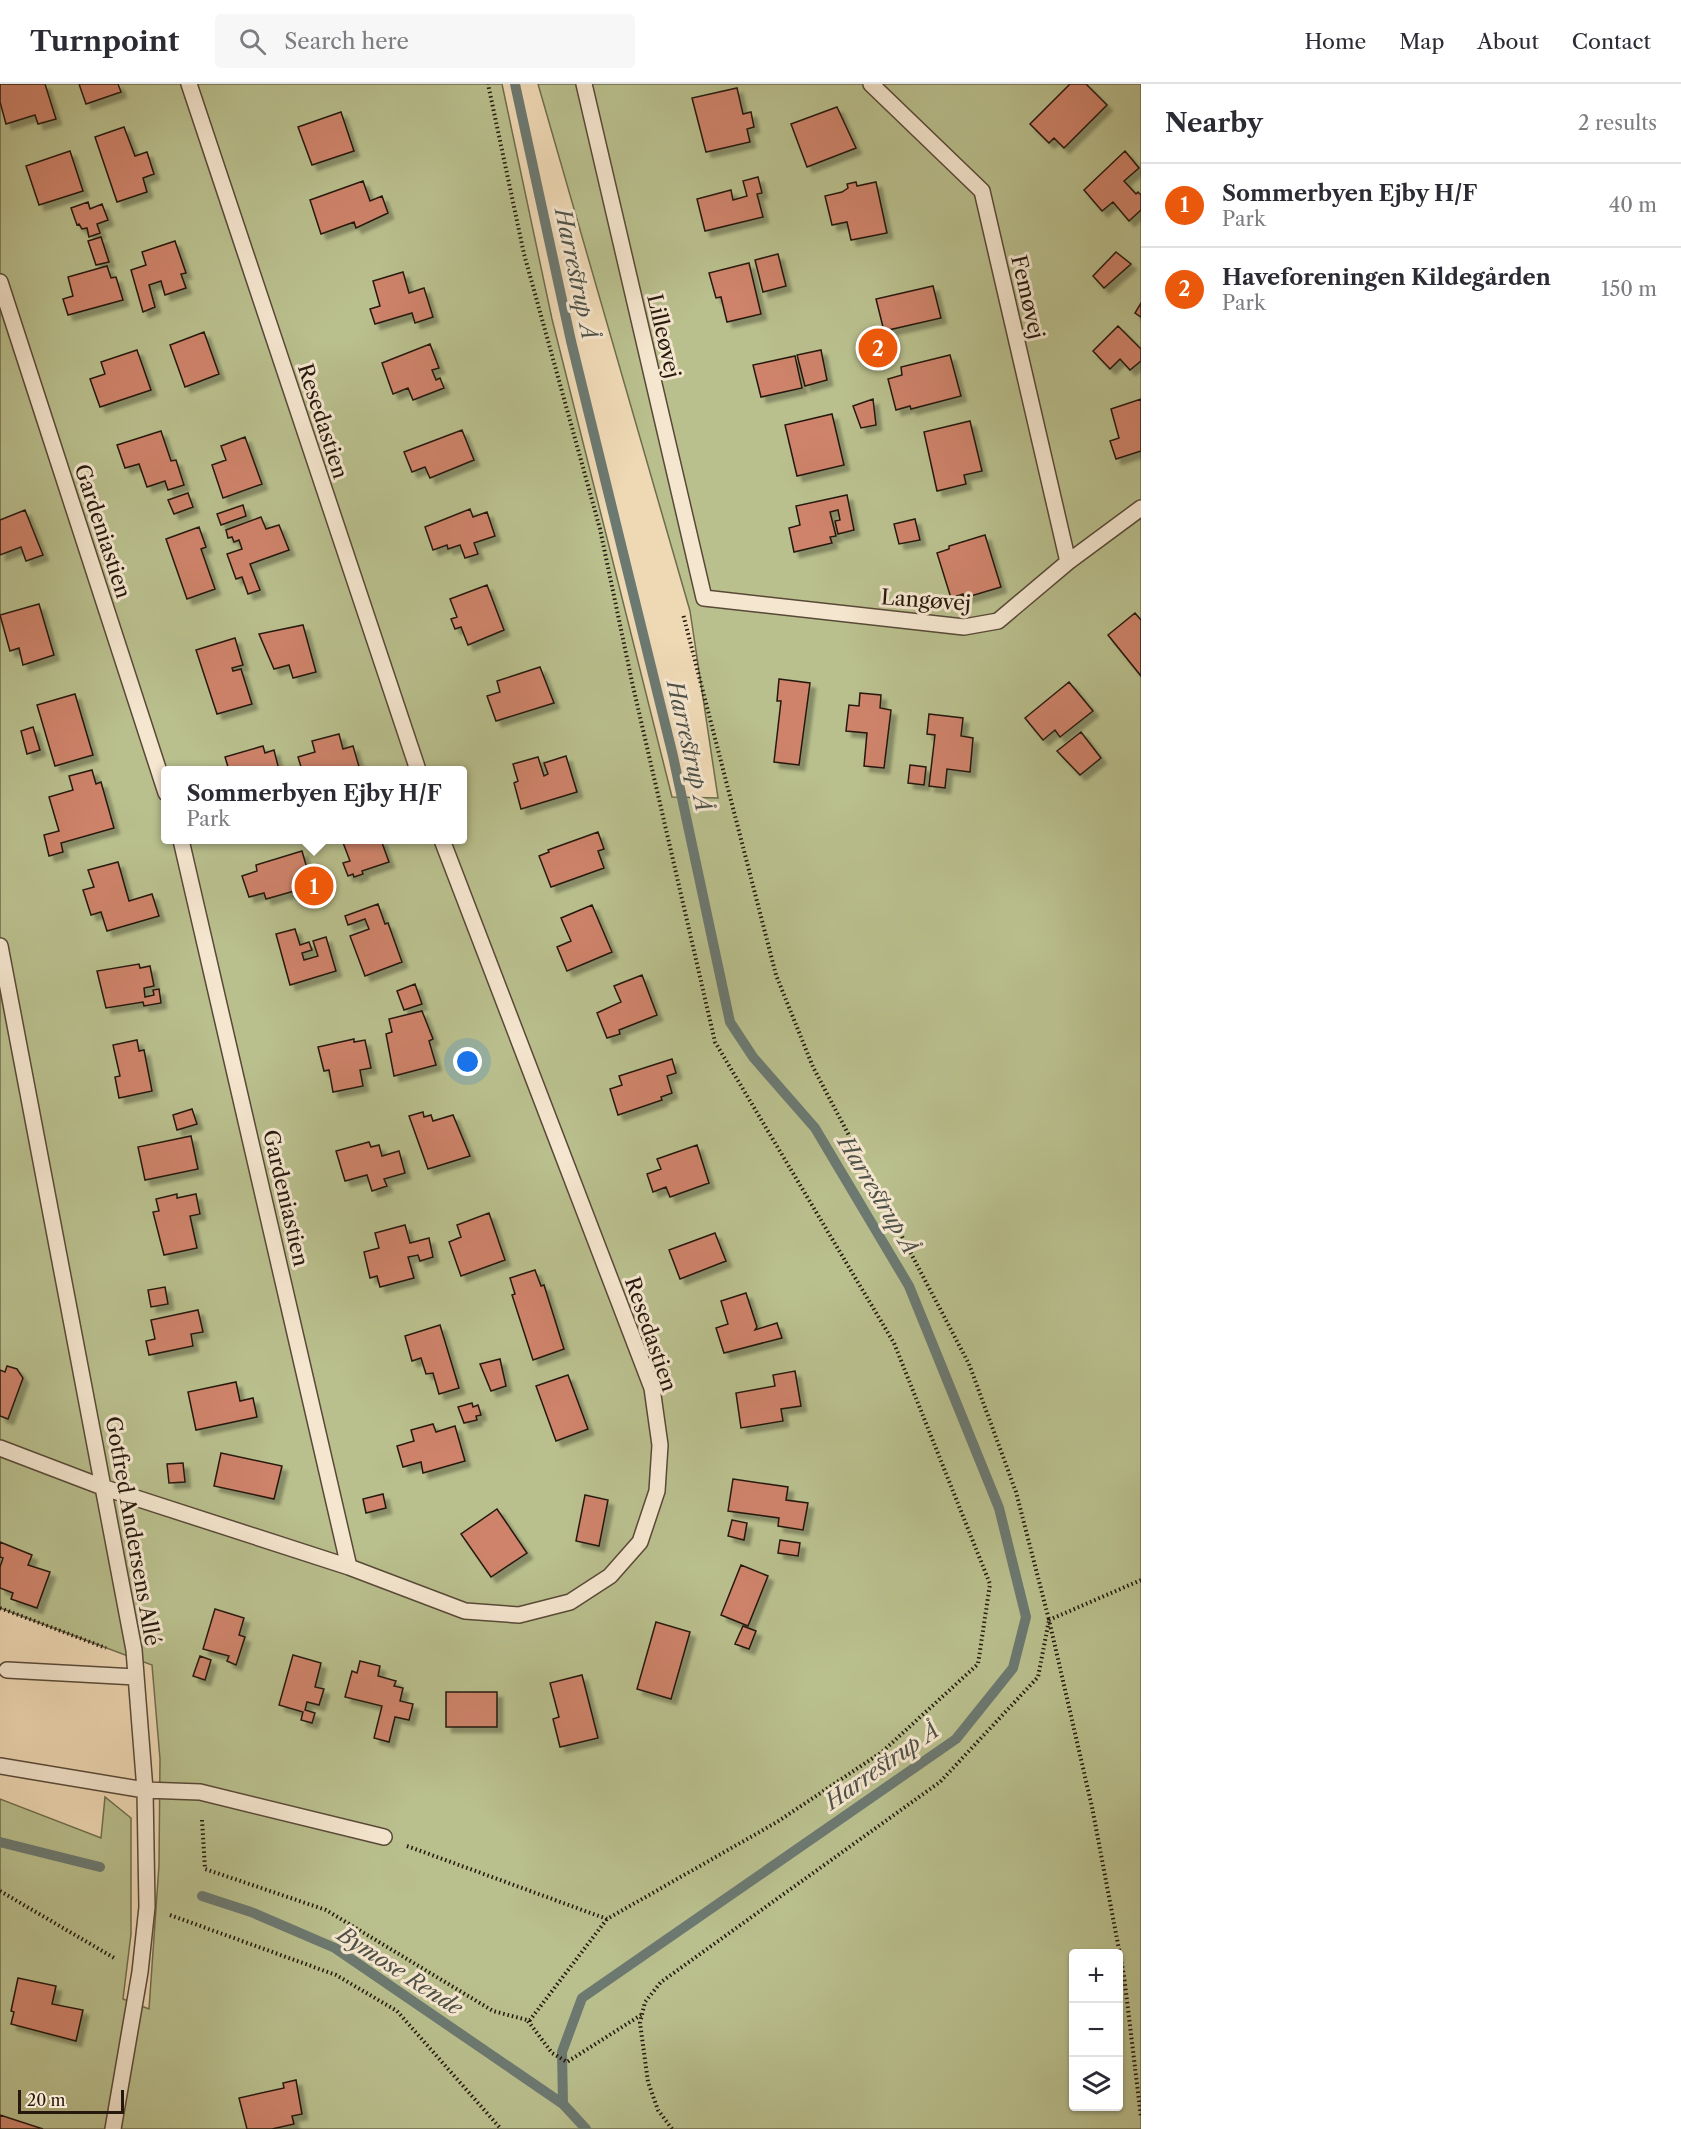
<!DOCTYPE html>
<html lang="en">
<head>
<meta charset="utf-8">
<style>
	:root { --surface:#fff; --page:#f7f7f7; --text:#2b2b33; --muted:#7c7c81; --line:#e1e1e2; --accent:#ea580c }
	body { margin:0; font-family:"Libre Caslon Text",serif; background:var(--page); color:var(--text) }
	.controls { position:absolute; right:18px; bottom:18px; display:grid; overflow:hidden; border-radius:6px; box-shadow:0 2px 4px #0004 }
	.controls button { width:54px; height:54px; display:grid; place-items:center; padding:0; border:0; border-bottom:2px solid var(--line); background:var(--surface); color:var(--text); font:30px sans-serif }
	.scale { position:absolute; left:18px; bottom:15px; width:106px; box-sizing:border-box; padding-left:6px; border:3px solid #25190d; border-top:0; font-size:16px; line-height:21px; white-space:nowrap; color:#25190d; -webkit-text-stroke:4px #f5e6cf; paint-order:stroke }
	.you { position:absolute; left:468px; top:978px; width:21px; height:21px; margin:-15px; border:4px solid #fff; border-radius:50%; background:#1a73e8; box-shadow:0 0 0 9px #1a73e833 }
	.badge { display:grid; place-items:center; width:39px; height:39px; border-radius:50%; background:var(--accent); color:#fff; font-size:20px; font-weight:700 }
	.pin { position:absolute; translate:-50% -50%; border:3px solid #fff; box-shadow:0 2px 6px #0006 }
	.popup { position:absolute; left:161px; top:682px; width:306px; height:78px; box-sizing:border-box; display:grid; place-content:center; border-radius:6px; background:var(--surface); filter:drop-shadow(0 2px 4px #0005); font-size:20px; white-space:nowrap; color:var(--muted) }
	.popup b { font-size:22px; color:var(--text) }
	.popup::after { content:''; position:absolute; left:50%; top:100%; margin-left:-12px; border:12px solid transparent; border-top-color:var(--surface) }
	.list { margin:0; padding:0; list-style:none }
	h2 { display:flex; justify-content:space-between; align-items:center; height:78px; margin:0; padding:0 24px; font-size:26px }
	h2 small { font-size:20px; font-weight:400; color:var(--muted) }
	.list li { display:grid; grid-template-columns:39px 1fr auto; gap:18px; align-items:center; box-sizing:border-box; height:84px; padding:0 24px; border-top:2px solid var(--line) }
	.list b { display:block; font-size:22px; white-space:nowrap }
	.list p { margin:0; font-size:20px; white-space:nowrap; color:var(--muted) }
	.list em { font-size:20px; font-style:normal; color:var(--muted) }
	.icon { flex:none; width:33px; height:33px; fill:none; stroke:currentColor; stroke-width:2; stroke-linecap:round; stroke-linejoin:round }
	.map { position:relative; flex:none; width:1141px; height:2045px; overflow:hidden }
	header { display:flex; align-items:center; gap:36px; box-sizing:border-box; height:84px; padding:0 30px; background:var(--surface); border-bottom:2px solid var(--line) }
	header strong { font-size:28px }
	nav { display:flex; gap:33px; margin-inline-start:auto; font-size:21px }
	.search { width:420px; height:54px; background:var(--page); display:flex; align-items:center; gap:15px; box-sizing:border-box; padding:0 21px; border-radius:6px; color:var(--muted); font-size:22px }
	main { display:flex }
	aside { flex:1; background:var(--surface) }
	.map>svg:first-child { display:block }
	.green { fill:#b9bf8d; stroke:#6f6c4d; stroke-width:1.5; fill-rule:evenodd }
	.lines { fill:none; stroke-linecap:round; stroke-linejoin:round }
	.stream { stroke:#6c7971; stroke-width:10 }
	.building { fill:#ce836b; stroke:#25190d; stroke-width:1.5; filter:url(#shadow) }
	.lane-casing { stroke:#584937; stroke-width:18 }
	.path { stroke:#25190d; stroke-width:4; stroke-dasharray:1.5 3; stroke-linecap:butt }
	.lane { stroke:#f5e6cf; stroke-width:15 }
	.labels { text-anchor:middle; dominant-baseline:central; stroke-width:6; stroke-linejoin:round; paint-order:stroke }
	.street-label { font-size:21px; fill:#25190d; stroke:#f5e6cf }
	.water-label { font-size:22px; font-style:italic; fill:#4e5147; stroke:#f5e6cf }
</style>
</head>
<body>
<header>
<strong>Turnpoint</strong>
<div class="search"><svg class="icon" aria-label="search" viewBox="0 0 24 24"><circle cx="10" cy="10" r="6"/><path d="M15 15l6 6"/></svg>Search here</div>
<nav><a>Home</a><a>Map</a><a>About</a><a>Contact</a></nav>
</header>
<main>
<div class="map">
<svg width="1141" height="2045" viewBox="0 0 1141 2045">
	<defs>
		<filter id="shadow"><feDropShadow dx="5.5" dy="5.5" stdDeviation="1.5" flood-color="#0004"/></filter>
	</defs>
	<rect width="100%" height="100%" fill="#efd9b5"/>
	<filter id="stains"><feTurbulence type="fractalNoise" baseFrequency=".00333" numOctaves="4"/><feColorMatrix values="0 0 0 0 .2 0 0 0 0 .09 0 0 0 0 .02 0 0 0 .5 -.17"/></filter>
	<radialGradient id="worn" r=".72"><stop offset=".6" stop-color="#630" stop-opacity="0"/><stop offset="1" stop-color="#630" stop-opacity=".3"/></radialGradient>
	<path class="green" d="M0,0h502l50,235 120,478 46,1 -28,-187 -152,-527h603v2045h-1141v-330l101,39 4,-41 26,21v116l-8,65 26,10 10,-144 1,-106 -8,-94 -152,-57zM166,686h297v70h-297zM1074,1870h44v152h-44z"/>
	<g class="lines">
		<path class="stream" d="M515,0l56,257 102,415 57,266 23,35 62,71 94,158 90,222 27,109 -13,51 -57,71 -374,259 -20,54 1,52 23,25
			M0,1758l100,25
			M202,1812l49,16 84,36 228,156"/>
	</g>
	<path class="building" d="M0,0h45l11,35 -18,5 -3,-9 -29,9 -6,-22z
		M79,0h39l3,8 -35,12z
		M1070,0h16l21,21 -43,43 -10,-10 -5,5 -19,-19z
		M737,4l6,26 8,-2 3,15 -7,2 3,13 -44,10 -14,-54z
		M837,23l19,41 -49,19 -16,-43z
		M341,28l13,39 -42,14 -14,-38z
		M124,43l11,29 12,-4 7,22 -11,4 4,14 -30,10 -22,-65z
		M70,67l13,40 -44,14 -13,-39z
		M1125,67l14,17 -15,13 12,13 2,-2 3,3v15l-12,11 -16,-19 -11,9 -18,-21z
		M758,93l4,16 -5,1 6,23 -58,14 -8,-32 34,-9 2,10 14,-4 -4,-15z
		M363,97l7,20 12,-5 6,17 -32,15 -2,-6 -33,12 -11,-34z
		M856,98l1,4 19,-4 11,51 -36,7 -4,-18 -15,3 -7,-29 17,-4 6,-4 -1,-4z
		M88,118l2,7 12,-5 6,16 -11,4 3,9 -11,4 -2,-9 -5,1 -3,-5 -2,1 -6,-17z
		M101,153l8,25 -13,3 -8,-24z
		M175,157l11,32 -5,1 5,14 -21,7 -4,-14 -12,4 6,22 -12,5 -12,-42 15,-5 -4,-13z
		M1116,168l15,12 -27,24 -11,-12z
		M778,170l8,32 -23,6 -8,-32z
		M749,179l12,51 -34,8 -6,-25 -5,1 -7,-25z
		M107,182l4,12 5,-1 7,23 -55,15 -5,-16 10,-3 -5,-19z
		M403,188l6,21 15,-5 9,29 -18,6 -3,-10 -37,11 -5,-15 10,-3 -7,-25z
		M933,202l8,32 -57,13 -8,-32z
		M1141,219v14l-6,-4z
		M1118,242l23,23v12l-11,9 -10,-11 -10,10 -17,-18z
		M204,248l15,42 -34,13 -15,-42z
		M430,260l9,24 -7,2 4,10 4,-2 4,10 -31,12 -5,-12 -15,6 -11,-31z
		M137,266l14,40 -51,17 -10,-28 15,-5 -4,-12z
		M821,266l6,30 -22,6 -8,-31z
		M950,271l11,41 -50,13 -1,-3 -14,4 -8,-31 14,-4 -1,-8z
		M795,272l7,32 -41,9 -8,-32z
		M873,315l3,26 -15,3 -8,-22z
		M1141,315v52l-25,8 -6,-18 9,-3 -8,-29z
		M832,330l12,51 -47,11 -12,-51z
		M970,337l12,50 -18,4 2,9 -29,7 -13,-59z
		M462,346l12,30 -44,18 -5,-11 -13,5 -8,-20z
		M161,347l10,30 5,-1 8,25 -16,5 -3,-9 -18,6 -8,-23 -14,4 -8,-23z
		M245,353l17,47 -39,14 -11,-33 14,-5 -5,-14z
		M188,409l5,14 -19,7 -6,-14z
		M847,411l7,35 -16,4 -3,-13 5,-1 -2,-10 -8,2 6,24 -6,1 2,6 -38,9 -5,-24 11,-3 -4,-19z
		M243,421l3,11 -25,9 -4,-11z
		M470,425l3,8 14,-5 8,24 -21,7 4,11 -13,4 -5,-13 -12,4 -1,-4 -14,5 -8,-23z
		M25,426l18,45 -17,6 -5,-14 -21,8v-35z
		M261,433l5,12 13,-4 10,25 -39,14 10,26 -12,4 -6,-17 -6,2 -9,-25 15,-5 -3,-9 -5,2 -2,-5 -4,1 -2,-8z
		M915,435l5,21 -21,4 -5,-20z
		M199,443l7,20 -5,2 14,40 -28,10 -21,-60z
		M985,451l16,52 -37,11 -1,-4 -12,4 -14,-45 12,-4v-3z
		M487,501l17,45 -36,15 -7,-18 -6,2 -4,-10 6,-2 -7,-18z
		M39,520l15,51 -31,10 -4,-17 -9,3 -10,-36z
		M1135,529l6,7v56l-33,-41z
		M303,541l13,47 -23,6 -4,-13 -15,4 -15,-35z
		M235,554l8,27 -11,3 1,3 8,-2 11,35 -35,10 -21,-64z
		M540,583l14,36 -58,18 -9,-25 13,-4 -3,-11z
		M779,595l31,4 -11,82 -25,-3 7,-61h-4z
		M1069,598l24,29 -33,26 -5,-7 -12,10 -18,-22z
		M860,609l21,2 -1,13 11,2 -7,58 -20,-2 3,-33 -21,-2 3,-26 10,1z
		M75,610l18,61 -38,11 -18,-61z
		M929,630l34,4 -2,18 12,2 -3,34 -23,-3 -2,19 -16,-2 6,-51 -8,-1z
		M33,643l7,23 -13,4 -6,-23z
		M1081,648l20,26 -21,17 -23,-24z
		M339,650l4,15 10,-3 7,24h-58l-4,-13 17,-5 -3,-11z
		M263,662l2,7 9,-3 5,20h-50l-4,-13z
		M566,672l11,36 -56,17 -7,-26 4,-2 -5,-17 25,-7 6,19 4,-2 -4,-11z
		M910,681l16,2 -2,18 -16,-2z
		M92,686l4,14 5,-2 13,46 -53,15 2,9 -14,4 -5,-21 15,-4 -10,-34 24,-7 -4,-14z
		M598,748l6,17 -6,2 6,17 -53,19 -12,-31 10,-4 -1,-2z
		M342,756h39l8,22 -27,9 1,3 -9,3 -1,-3 -5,2 -5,-13 7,-2z
		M302,767l10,35 -46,13 -2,-6 -15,4 -7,-21 15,-5 -1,-6z
		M118,778l11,39 23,-7 7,22 -52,15 -6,-19 -10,3 -8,-25 11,-3 -6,-17z
		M378,820l7,20 3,-1 14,39 -37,14 -15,-40 19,-7 -4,-10 -17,6 -3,-9z
		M592,821l20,47 -45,19 -10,-24 14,-6 -10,-23z
		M295,845l5,16 9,-3 3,8 -10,3 2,7 14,-4 -5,-15 13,-4 10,34 -46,14 -14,-51z
		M139,880l1,4 10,-2 4,20 -10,2 1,9 9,-2 -1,-5 6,-1 2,14 -17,3 -1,-4 -37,6 -9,-37z
		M642,891l15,40 -38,15 1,4 -13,4 -10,-25 24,-11 -7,-16z
		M415,900l7,20 -18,6 -7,-19z
		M422,927l11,28 -4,2 7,24 -42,11 -8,-42 6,-2 -3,-13z
		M354,955v3l11,-2 6,28 -11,2 3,16 -30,6 -4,-22 -5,1 -6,-24z
		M137,956l2,11 5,-1 8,41 -33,7 -4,-21 5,-1 -7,-31z
		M672,975l4,14 -9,3 5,17 -11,4 1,3 -44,15 -8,-26 12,-4 -3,-9z
		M192,1025l5,15 -20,6 -4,-15z
		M423,1028l1,5 7,-2 2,6 20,-6 17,41 -42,13 -19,-53z
		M191,1052l7,33 -53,11 -7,-33z
		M369,1058l2,5 8,-2 3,11 17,-5 6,22 -21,6 3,7 -15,5 -5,-16 -22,6 -9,-30z
		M697,1061l12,38 -39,14 -4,-10 -13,5 -6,-18 14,-5 -4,-10z
		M177,1110v4l19,-4 4,20 -10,2 7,32 -33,7 -11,-43 6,-1 -3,-12z
		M489,1129l16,47 -44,16 -12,-34 12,-5 -4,-12z
		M405,1141l5,18 19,-5 4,19 -13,4 -2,-6 -10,2 6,21 -34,9 -3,-11 -7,2 -6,-26 15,-4 -4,-15z
		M715,1149l11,28 -46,18 -11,-29z
		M535,1186l6,16 3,-1 20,64 -31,11 -21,-65 3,-1 -5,-16z
		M165,1203l3,17 -17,3 -3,-17z
		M746,1209l11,34 -2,3 22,-7 5,15 -58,15 -8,-25 12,-4 -7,-23z
		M198,1226l5,22 -12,2 2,12 -44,9 -3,-14 9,-2 -4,-19z
		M440,1241l19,63 -20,6 -6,-21 -7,1 -5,-16 -9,3 -7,-25z
		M500,1275l6,27 -15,5 -11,-27z
		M7,1282l10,3 6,9 -15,41 -8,-3v-46l5,2z
		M795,1287l6,35 -20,3 2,12 -42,7 -5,-35 39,-7 -2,-11z
		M568,1291l20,54 -32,12 -20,-55z
		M236,1298l4,19 13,-3 4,19 -61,13 -8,-38z
		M472,1319l1,4 5,-2 3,10 -5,1 1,4 -13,3 -6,-16z
		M433,1340l3,8 19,-6 10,35 -42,12 -2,-11 -18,5 -6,-21 17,-5 -3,-11z
		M221,1369l61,13 -8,33 -60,-13z
		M183,1379l2,19 -16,1 -2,-19z
		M733,1395l55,8 -2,13 22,3 -5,27 -25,-4 1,-8 -51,-7z
		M383,1410l3,14 -20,5 -3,-14z
		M585,1411l23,5 -9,46 -23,-5z
		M497,1425l30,44 -36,24 -30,-43z
		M732,1436l15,3 -3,17 -16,-4z
		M780,1456l20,3 -2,13 -20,-3z
		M0,1458l32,13 -4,10 22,7 -13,36 -26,-9 2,-6 -13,-5v-21l3,-9 -3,-1z
		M741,1481l27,11 -20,50 -27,-11z
		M215,1525l29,9 -5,17 6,2 -9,28 -9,-4 2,-5 -26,-7z
		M656,1538l34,10 -19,67 -34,-10z
		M743,1542l13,5 -7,18 -14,-5z
		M293,1571l28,8 -6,24 9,2 -5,16 -12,-3 -2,8 10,3 -3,10 -11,-3 2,-8 -24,-7z
		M200,1572l11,4 -6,20 -12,-4z
		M360,1577l20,5 -2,10 18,5 -2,5 9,2 -3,13 13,3 -4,16 -14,-3 -6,25 -15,-4 8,-32 -37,-9 7,-26 5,2z
		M582,1591l16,63 -38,9 -7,-28 6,-2 -9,-34z
		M446,1608h51v35h-51z
		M18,1894l38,8 -4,18 31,6 -7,31 -65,-17 3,-12 -3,-1z
		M296,1996l6,34 -10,2 2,8 -22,5h-25l-8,-31 45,-10 -1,-5z
		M0,2031l43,14h-43z"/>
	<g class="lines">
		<g class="lane-casing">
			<path id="lane" d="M189,0l229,686
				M584,0l120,514 260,29 34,-6 70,-59 73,-54
				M871,0l111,107 86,371
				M0,198l166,511
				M181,756l168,727
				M0,862l134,704 11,140 2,117 -7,65 -27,157
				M0,1364l105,40 244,79 116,44 54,4 51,-13 40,-26 30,-34 17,-51 3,-46 -8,-57 -210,-548
				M7,1586l129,7
				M0,1682l145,24 55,2 184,45"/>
		</g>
		<path class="path" d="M1141,1496l-92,40 43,187 32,169 17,141
			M0,1524l106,40
			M202,1736l3,49 121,41 167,101 34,9h3l77,-101
			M407,1762l200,73 170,-97 105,-70 96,-88 12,-80 -96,-241 -179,-301 -83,-360 -32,-153 -76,-275 -36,-170
			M0,1807l116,68
			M170,1831l166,60 61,36 104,118
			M528,1937l24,32 15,9 74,-47
			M672,2045l-14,-19 -10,-28 -8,-59 5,-21 16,-20 279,-200 98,-105 11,-57 -33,-128 -47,-128 -156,-297 -37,-92 -93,-361"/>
		<use href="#lane" class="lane"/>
	</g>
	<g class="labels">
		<g class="street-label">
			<text transform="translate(1028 213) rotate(77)">Femøvej</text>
			<text transform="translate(664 252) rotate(77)">Lilleøvej</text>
			<text transform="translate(323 337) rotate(72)">Resedastien</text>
			<text transform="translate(103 447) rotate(72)">Gardeniastien</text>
			<text transform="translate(926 516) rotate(4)">Langøvej</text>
			<text transform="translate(286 1114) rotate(77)">Gardeniastien</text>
			<text transform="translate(651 1250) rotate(71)">Resedastien</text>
			<text transform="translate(133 1447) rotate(80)">Gotfred Andersens Allé</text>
		</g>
		<g class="water-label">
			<text transform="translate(576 190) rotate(78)">Harrestrup Å</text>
			<text transform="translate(689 662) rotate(77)">Harrestrup Å</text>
			<text transform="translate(878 1111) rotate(59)">Harrestrup Å</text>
			<text transform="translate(882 1682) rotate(-35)">Harrestrup Å</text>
			<text transform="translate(400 1887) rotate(33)">Bymose Rende</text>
		</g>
	</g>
	<rect width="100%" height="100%" filter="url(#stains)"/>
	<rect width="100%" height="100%" fill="url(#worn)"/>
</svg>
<div class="controls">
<button>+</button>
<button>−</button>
<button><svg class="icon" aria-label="layers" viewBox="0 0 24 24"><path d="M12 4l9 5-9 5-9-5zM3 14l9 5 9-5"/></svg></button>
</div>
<div class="scale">20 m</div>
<div class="you"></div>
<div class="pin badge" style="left:314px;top:802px">1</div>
<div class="popup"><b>Sommerbyen Ejby H/F</b>Park</div>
<div class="pin badge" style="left:878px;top:264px">2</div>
</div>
<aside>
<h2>Nearby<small>2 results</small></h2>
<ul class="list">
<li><span class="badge">1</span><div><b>Sommerbyen Ejby H/F</b><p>Park</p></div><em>40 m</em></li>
<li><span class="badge">2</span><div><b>Haveforeningen Kildegården</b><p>Park</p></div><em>150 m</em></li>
</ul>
</aside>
</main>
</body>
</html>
